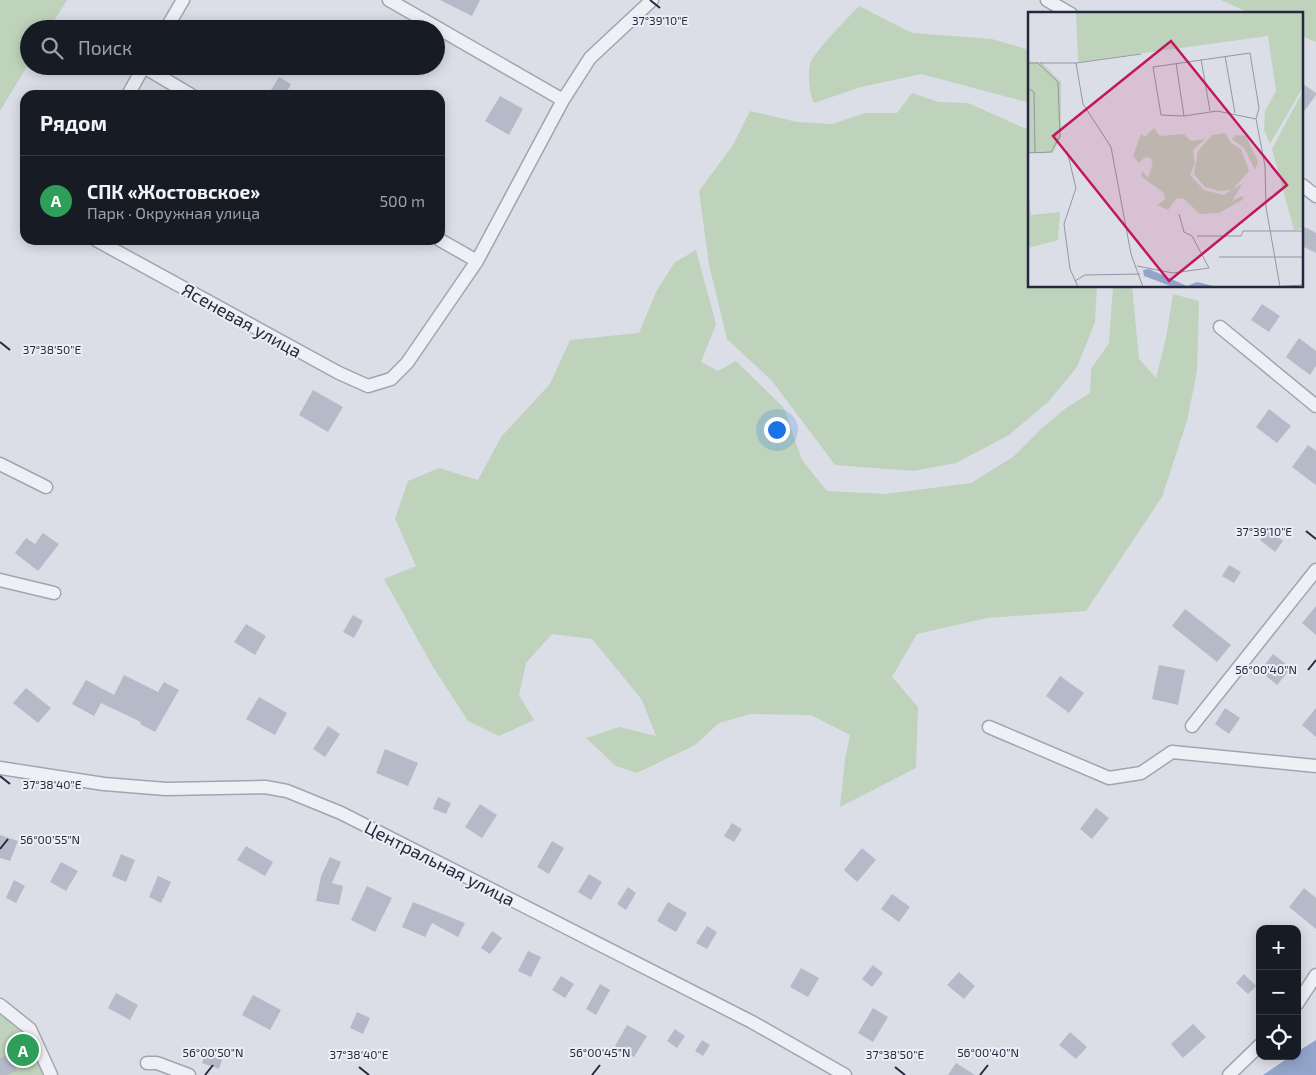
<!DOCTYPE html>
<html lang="ru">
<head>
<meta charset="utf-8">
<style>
	:root { --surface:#171b24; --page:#242831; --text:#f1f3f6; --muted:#9ea1a6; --line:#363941; --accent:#d83b35 }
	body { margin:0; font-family:"Exo 2",sans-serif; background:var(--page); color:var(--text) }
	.controls { position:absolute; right:15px; bottom:15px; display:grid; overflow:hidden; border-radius:10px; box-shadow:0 2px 12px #0003 }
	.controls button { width:45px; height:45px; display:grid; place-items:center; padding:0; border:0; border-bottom:1px solid var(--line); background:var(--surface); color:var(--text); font:25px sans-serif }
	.you { position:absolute; left:776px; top:429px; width:18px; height:18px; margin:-12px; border:4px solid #fff; border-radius:50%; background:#1a73e8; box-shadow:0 0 0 8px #1a73e833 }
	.badge { display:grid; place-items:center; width:32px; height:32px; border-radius:50%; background:var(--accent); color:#fff; font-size:16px; font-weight:700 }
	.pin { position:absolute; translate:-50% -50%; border:2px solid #fff; box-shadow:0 1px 5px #0006 }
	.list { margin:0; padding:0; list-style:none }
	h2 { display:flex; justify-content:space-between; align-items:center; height:65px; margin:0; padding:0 20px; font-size:21px }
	h2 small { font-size:16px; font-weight:400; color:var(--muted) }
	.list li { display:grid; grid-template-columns:32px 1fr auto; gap:15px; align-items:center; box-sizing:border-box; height:90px; padding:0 20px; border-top:1px solid var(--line) }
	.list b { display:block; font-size:19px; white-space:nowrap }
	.list p { margin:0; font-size:16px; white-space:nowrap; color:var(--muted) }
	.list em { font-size:16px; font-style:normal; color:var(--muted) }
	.icon { flex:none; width:28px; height:28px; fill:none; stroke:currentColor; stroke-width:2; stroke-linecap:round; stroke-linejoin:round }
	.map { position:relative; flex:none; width:1316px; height:1075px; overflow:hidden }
	.search { position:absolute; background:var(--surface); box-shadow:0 2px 12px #0003; left:20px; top:20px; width:425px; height:55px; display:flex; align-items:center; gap:12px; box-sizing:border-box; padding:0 18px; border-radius:28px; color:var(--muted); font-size:19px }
	.panel { position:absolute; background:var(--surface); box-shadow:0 2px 12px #0003; left:20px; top:90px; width:425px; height:155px; border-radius:15px }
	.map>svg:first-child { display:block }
	.green { fill:#bed2bc }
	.water { fill:#93a4cb }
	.building { fill:#b6b9c8 }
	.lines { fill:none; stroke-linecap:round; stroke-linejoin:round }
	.minor-casing { stroke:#a1a4b1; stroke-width:15 }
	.minor { stroke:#eff0f6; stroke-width:12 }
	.ticks { fill:none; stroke:#25293f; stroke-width:2 }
	.labels { text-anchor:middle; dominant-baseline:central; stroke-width:4; stroke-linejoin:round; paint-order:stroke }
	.street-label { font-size:18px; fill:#25293f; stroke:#ebeef5 }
	.inset-road { fill:none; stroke:#9396a4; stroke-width:1 }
	.view { fill:#c2185b; fill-opacity:0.15; stroke:#c2185b; stroke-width:2.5 }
	.inset-edge { fill:none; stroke:#25293f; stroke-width:2.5 }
	.ticks-label { font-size:12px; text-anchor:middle; fill:#25293f; stroke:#ebeef5; stroke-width:4; stroke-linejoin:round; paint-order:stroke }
</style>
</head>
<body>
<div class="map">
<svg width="1316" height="1075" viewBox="0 0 1316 1075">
	<rect width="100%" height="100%" fill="#dcdee7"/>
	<path class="green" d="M0,0h67l-18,29h-20v34l-29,48z
		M1221,0h95v42l-14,-6v-22h-50z
		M859,6l53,27 80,6 38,11v53l-109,-29 -60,13 -47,16c-5,-9 -6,-28 -4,-39 4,-13 39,-47 49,-58z
		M912,93l27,9 29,1 56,25h6v158h67l-2,36 -18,45 -29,35 -39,33 -53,28 -43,8 -78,-6 -63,-84 -45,-42 -18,-74 -10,-74 34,-46 17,-34 47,11 35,2 33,-11h32z
		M696,250l20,74 -15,38 17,9 18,-10 48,47 18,52 25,31 58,3 86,-11 42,-26 28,-28 25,-21 24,-15 1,-24 18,-26 4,-57h19l7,73 17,19 10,-40 7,-44 26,7 -2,70 -10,50 -25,76 -76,114 -99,7 -70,16 -25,43 26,30 -2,61 -76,39 5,-48 5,-24 -39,-20 -61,-1 -31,9 -24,22 -58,28 -21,-7 -30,-28 33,-11 37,9 -14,-36 -50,-61 -40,-5 -26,29 -7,32 15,25 -35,16 -31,-15 -35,-54 -49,-88 32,-13 -21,-47 13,-38 31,-13 39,12 23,-43 49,-53 20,-44 69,-7 17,-41 18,-29z
		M0,998l34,28 23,49h-57z"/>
	<path class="water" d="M1316,1040v35h-53l28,-19h6v-4z"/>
	<path class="building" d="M440,0h40l-8,16z
		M279,77l12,7 -6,11h-17z
		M1302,83l14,10v2l-14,19z
		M500,96l23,13 -14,26 -24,-14z
		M1305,227l11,6v20l-14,-7v-13z
		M1262,304l18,12 -11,16 -18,-12z
		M1299,338l17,13v15l-6,9 -24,-18z
		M313,390l30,17 -15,25 -29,-17z
		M1269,409l22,17 -14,17 -21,-16z
		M1308,445l8,6v34l-24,-18z
		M1269,529l14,12 -8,11 -15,-12z
		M43,533l16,11 -21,27 -23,-18 11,-15 9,6z
		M1229,565l12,7 -7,11 -12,-7z
		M1316,606v29l-14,-12z
		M1185,609l46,36 -14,17 -45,-36z
		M353,615l10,6 -9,17 -11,-6z
		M246,624l20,12 -11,19 -21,-13z
		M1273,654l18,14 -14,17 -17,-14z
		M1159,665l26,5 -7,35 -26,-6z
		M124,675l34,17 6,-10 15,8 -24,42 -15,-8 1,-2 -40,-19 -7,13 -22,-12 14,-24 28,15z
		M1060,676l24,17 -15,20 -23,-17z
		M26,688l25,20 -13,15 -25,-20z
		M259,697l28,16 -12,22 -29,-16z
		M1225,708l15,10 -11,16 -14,-10z
		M1316,708v29l-14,-12z
		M328,726l12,8 -15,23 -12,-8z
		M385,749l33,14 -10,23 -32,-13z
		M438,797l13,6 -5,11 -13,-5z
		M480,804l17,11 -15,23 -17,-11z
		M1096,808l13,10 -17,21 -12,-10z
		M732,823l10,6 -8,13 -10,-6z
		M0,835l18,6 -8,20 -10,-3z
		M552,841l12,7 -15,26 -12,-7z
		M246,846l27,16 -8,14 -28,-16z
		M862,848l14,12 -19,22 -13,-12z
		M121,854l14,6 -9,22 -14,-6z
		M330,857l11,5 -9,21 11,3 -4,19 -23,-4 5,-25z
		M61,862l17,9 -12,20 -16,-9z
		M589,874l13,8 -11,18 -13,-8z
		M158,876l13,6 -10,21 -12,-6z
		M14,880l11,6 -9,17 -10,-5z
		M367,886l25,12 -17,34 -24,-12z
		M628,887l8,6 -10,17 -9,-6z
		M1304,888l12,10v31l-27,-22z
		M892,894l18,13 -11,15 -18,-13z
		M413,902l52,21 -7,14 -26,-14 -7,14 -23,-10z
		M668,902l19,11 -11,19 -19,-11z
		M707,926l10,6 -10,17 -11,-6z
		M492,931l10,7 -12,16 -9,-6z
		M528,951l13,6 -10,20 -13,-6z
		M873,965l10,8 -11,14 -10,-8z
		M801,968l18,10 -11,19 -18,-10z
		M959,972l16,14 -11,13 -17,-14z
		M1244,974l12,12 -8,8 -12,-11z
		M561,976l13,8 -9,14 -13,-8z
		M600,984l10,6 -14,25 -10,-6z
		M116,993l22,12 -8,15 -22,-12z
		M253,995l28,15 -11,20 -28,-15z
		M873,1008l15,9 -15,25 -15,-9z
		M357,1012l13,6 -7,16 -13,-6z
		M1193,1024l13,13 -23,21 -12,-14z
		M627,1025l20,11 -13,21 -19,-11z
		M675,1029l10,7 -8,12 -10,-7z
		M1070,1032l17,15 -11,12 -17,-14z
		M702,1040l8,5 -7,11 -8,-5z
		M205,1053l17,7 -3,9 -17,-6z
		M9,1054l8,17 -10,4h-7v-17z
		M956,1063l19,12h-27z"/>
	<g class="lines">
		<g class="minor-casing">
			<path id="minor" d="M389,0l174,100
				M1047,0l24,14
				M166,29l17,-29
				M144,67l47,28
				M128,95l16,-29
				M1302,185l14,11
				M96,240l243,133 29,13 23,-7 16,-16 70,-102 86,-161 27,-42 62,-58
				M440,240l37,21
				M1220,327l96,79
				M0,464l46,23
				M0,580l54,13
				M1192,726l124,-156
				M989,727l120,51 32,-5 31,-21 144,14
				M0,768l104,16 62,5 99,-2 22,4 54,22 411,209 93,53
				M1297,1004l19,-29
				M0,1005l30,24 21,46
				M147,1063h10l32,12
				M1229,1075l31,-30"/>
		</g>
		<use href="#minor" class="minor"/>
	</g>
	<path class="ticks" d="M650,0l10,8M0,342l10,8M1306,531l10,8M1308,670l8,-10M0,776l10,8M0,849l8,-10M359,1067l10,8M895,1067l10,8M205,1075l8,-10M592,1075l8,-10M980,1075l8,-10"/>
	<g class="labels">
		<g class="street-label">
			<text transform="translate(242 320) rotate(29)">Ясеневая улица</text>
			<text transform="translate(440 863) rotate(27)">Центральная улица</text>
		</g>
	</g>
	<g transform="translate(1028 12)">
		<rect width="275" height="275" fill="#dcdee7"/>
		<path d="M48,0h227v75l-33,57 -6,-14 1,-19 11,-20 -8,-55 -190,26zM0,50h13l20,20v54l-8,17h-25zM275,79v138l-9,1 -22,-81zM126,116l6,8 24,-2 7,7 14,-2 -12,11 2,13 -5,12 14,15 20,5 19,-12 -11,18 10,-5 2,3 -25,14 -19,1 -17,-16 -7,1 -8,11 -11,-5 8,-6 -1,-6 -23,-17 1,-5 6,7 5,-16 -3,-4 -5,-1 -6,6 -6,-7 8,-22 4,3zM197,121l6,10 10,6 8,22 -17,19 -12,1 -15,-4 -11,-13 4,-23 14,-16zM208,123l10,1 12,26 -3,8 -11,-22 -12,-9zM0,181l3,22 29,-3 -2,28 -30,8z" fill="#bed2bc"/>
		<path d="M121,257l38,17 10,-4 21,5h-45l-29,-11 -1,-6z" fill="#93a4cb"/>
		<path class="inset-road" d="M222,41l9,55 -3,11 -39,-8 -33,5 -23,-1 -8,-48zM197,44l10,57M173,47l9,52M0,51h10l20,19 2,54 -9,16 -23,1M12,51h36l65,-9M48,51l7,41 28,43 20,107 12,33M148,51l8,53M0,76l6,4 1,61M228,107l9,47 1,41 14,80M39,139l9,37 -12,36 6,45 8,18M169,224h44l2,-5h60M191,245h84M109,254l36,7 36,-5 -17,-32 -8,-4 -5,-18M47,269l10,-6 55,-1M243,275l32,-2"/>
		<path class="view" d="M143,29l116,144 -118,96 -116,-145z"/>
		<rect width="275" height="275" class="inset-edge"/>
	</g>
	<g class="ticks-label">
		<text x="660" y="25">37°39'10"E</text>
		<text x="52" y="354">37°38'50"E</text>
		<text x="1264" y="536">37°39'10"E</text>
		<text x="1266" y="674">56°00'40"N</text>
		<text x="52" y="789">37°38'40"E</text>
		<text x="50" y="844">56°00'55"N</text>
		<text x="213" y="1057">56°00'50"N</text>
		<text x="600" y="1057">56°00'45"N</text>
		<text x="988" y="1057">56°00'40"N</text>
		<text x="359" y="1059">37°38'40"E</text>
		<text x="895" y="1059">37°38'50"E</text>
	</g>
</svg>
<div class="controls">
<button>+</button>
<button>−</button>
<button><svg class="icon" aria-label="locate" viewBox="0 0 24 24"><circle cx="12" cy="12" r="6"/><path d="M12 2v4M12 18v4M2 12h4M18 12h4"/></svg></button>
</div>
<div class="you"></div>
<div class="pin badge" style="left:23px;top:1050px;background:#2e9e5b">A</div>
<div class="search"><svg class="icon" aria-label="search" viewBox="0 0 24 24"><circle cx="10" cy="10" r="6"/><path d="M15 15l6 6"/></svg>Поиск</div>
<section class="panel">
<h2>Рядом<small></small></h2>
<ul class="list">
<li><span class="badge" style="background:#2e9e5b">A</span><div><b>СПК «Жостовское»</b><p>Парк · Окружная улица</p></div><em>500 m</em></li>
</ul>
</section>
</div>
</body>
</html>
